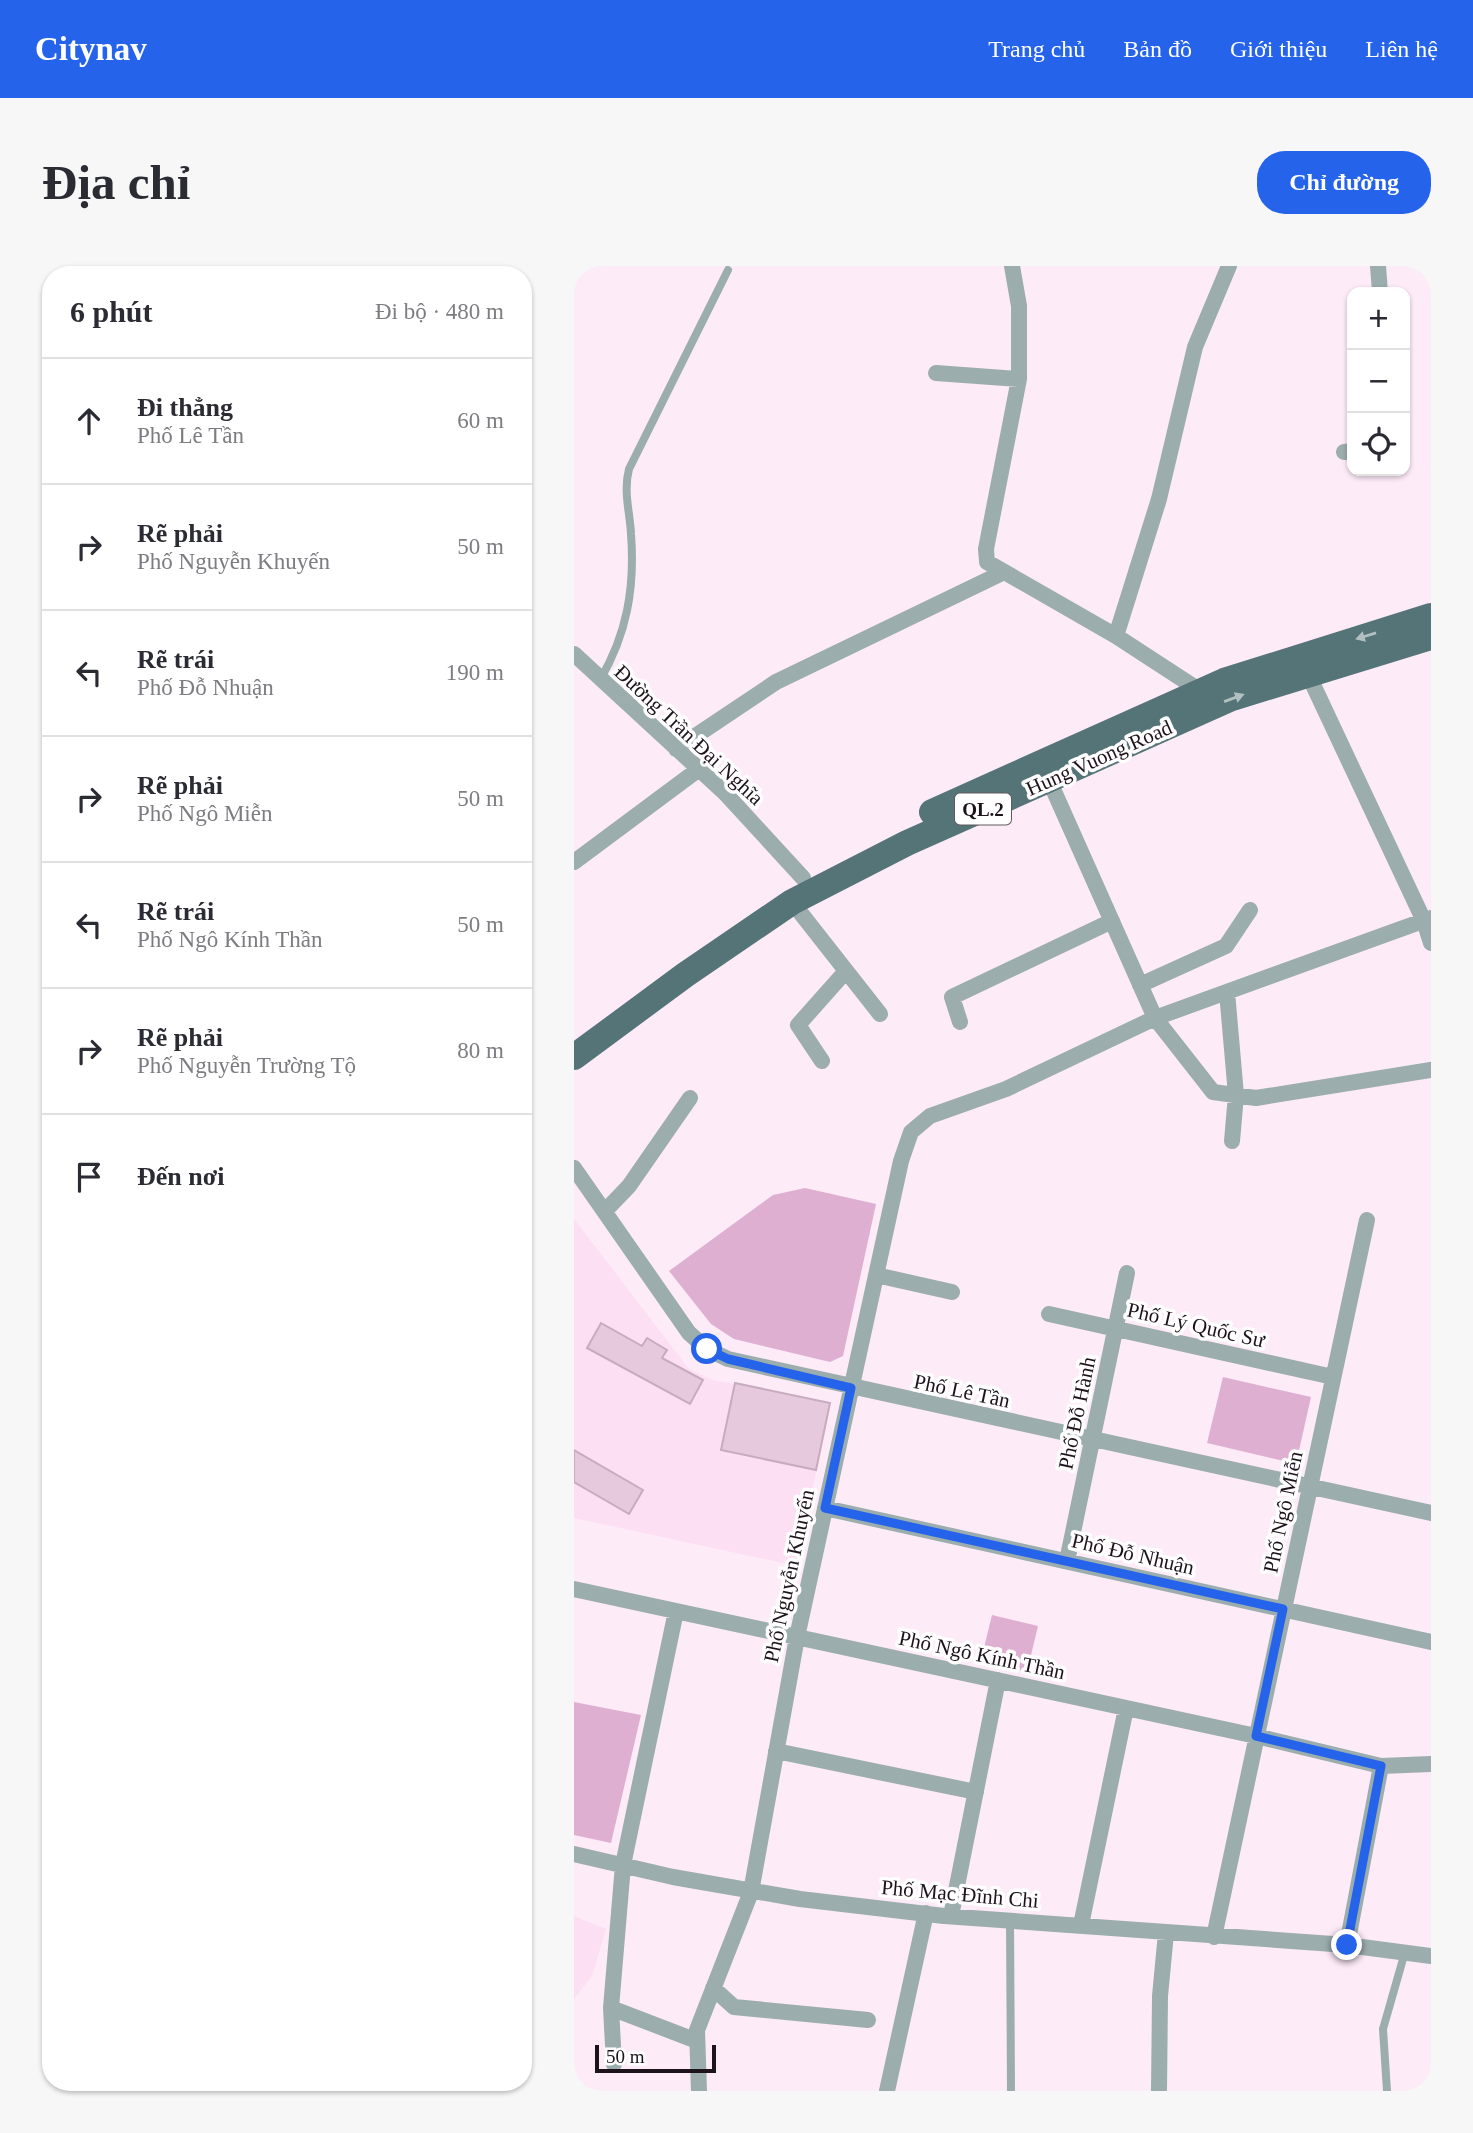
<!DOCTYPE html>
<html lang="vi">
<head>
<meta charset="utf-8">
<style>
	:root { --surface:#fff; --page:#f7f7f7; --text:#2b2b33; --muted:#7c7c81; --line:#e1e1e2; --accent:#2563eb }
	body { margin:0; font-family:"Times New Roman",serif; background:var(--page); color:var(--text) }
	.controls { position:absolute; right:21px; top:21px; display:grid; overflow:hidden; border-radius:14px; box-shadow:0 2px 5px #0004 }
	.controls button { width:63px; height:63px; display:grid; place-items:center; padding:0; border:0; border-bottom:2px solid var(--line); background:var(--surface); color:var(--text); font:35px sans-serif }
	.scale { position:absolute; left:21px; bottom:18px; width:121px; box-sizing:border-box; padding-left:7px; border:4px solid #1d131a; border-top:0; font-size:19px; line-height:24px; white-space:nowrap; color:#1d131a; -webkit-text-stroke:5px #fefefe; paint-order:stroke }
	.stop { position:absolute; width:21px; height:21px; margin:-16px; border:5px solid #2563eb; border-radius:50%; background:#fff }
	.stop.end { background:#2563eb; border-color:#fff; box-shadow:0 2px 7px #0008 }
	.list { margin:0; padding:0; list-style:none }
	h2 { display:flex; justify-content:space-between; align-items:center; height:91px; margin:0; padding:0 28px; font-size:30px }
	h2 small { font-size:23px; font-weight:400; color:var(--muted) }
	.list li { display:grid; grid-template-columns:46px 1fr auto; gap:21px; align-items:center; box-sizing:border-box; height:126px; padding:0 28px; border-top:2px solid var(--line) }
	.list b { display:block; font-size:26px; white-space:nowrap }
	.list p { margin:0; font-size:23px; white-space:nowrap; color:var(--muted) }
	.list em { font-size:23px; font-style:normal; color:var(--muted) }
	.icon { flex:none; width:38px; height:38px; fill:none; stroke:currentColor; stroke-width:2; stroke-linecap:round; stroke-linejoin:round }
	.map { position:relative; flex:none; width:857px; height:1825px; overflow:hidden; border-radius:28px }
	header { display:flex; align-items:center; gap:42px; box-sizing:border-box; height:98px; padding:0 35px; background:var(--accent); color:#fff }
	header strong { font-size:33px }
	nav { display:flex; gap:38px; margin-inline-start:auto; font-size:24px }
	.intro { display:flex; align-items:center; justify-content:space-between; box-sizing:border-box; height:168px; padding:0 42px }
	h1 { margin:0; font-size:49px }
	.button { padding:18px 32px; border-radius:28px; background:var(--accent); color:#fff; font-size:24px; font-weight:700 }
	main { display:flex; gap:42px; padding:0 42px }
	aside { flex:1; background:var(--surface); border-radius:28px; box-shadow:0 2px 5px #0004 }
	.map>svg:first-child { display:block }
	.built { fill:#fcdff3 }
	.green { fill:#dfafd2 }
	.building { fill:#e6c9dd; stroke:#c7abbe; stroke-width:2 }
	.lines { fill:none; stroke-linecap:round; stroke-linejoin:round }
	.service { stroke:#9cadae; stroke-width:8 }
	.minor { stroke:#9cadae; stroke-width:16 }
	.primary { stroke:#557477; stroke-width:26 }
	.oneway { fill:#b2c0c1 }
	.route { stroke:#2563eb; stroke-width:9 }
	.labels { text-anchor:middle; dominant-baseline:central; stroke-width:7; stroke-linejoin:round; paint-order:stroke }
	.shield { fill:#fefefe; stroke:#605a5e; stroke-width:2 }
	.shield-label { font-size:19px; font-weight:bold; fill:#1d131a }
	.street-label { font-size:21px; fill:#1d131a; stroke:#fefefe }
</style>
</head>
<body>
<header>
<strong>Citynav</strong>
<nav><a>Trang chủ</a><a>Bản đồ</a><a>Giới thiệu</a><a>Liên hệ</a></nav>
</header>
<div class="intro"><h1>Địa chỉ</h1><a class="button">Chỉ đường</a></div>
<main>
<aside>
<h2>6 phút<small>Đi bộ · 480 m</small></h2>
<ul class="list">
<li><svg class="icon" aria-label="ahead" viewBox="0 0 24 24"><path d="M12 20V5M6 11l6-6 6 6"/></svg><div><b>Đi thẳng</b><p>Phố Lê Tần</p></div><em>60 m</em></li>
<li><svg class="icon" aria-label="right" viewBox="0 0 24 24"><path d="M7 20v-9h11M14 6l5 5-5 5"/></svg><div><b>Rẽ phải</b><p>Phố Nguyễn Khuyến</p></div><em>50 m</em></li>
<li><svg class="icon" aria-label="left" viewBox="0 0 24 24"><path d="M17 20v-9H6M10 6l-5 5 5 5"/></svg><div><b>Rẽ trái</b><p>Phố Đỗ Nhuận</p></div><em>190 m</em></li>
<li><svg class="icon" aria-label="right" viewBox="0 0 24 24"><path d="M7 20v-9h11M14 6l5 5-5 5"/></svg><div><b>Rẽ phải</b><p>Phố Ngô Miễn</p></div><em>50 m</em></li>
<li><svg class="icon" aria-label="left" viewBox="0 0 24 24"><path d="M17 20v-9H6M10 6l-5 5 5 5"/></svg><div><b>Rẽ trái</b><p>Phố Ngô Kính Thần</p></div><em>50 m</em></li>
<li><svg class="icon" aria-label="right" viewBox="0 0 24 24"><path d="M7 20v-9h11M14 6l5 5-5 5"/></svg><div><b>Rẽ phải</b><p>Phố Nguyễn Trường Tộ</p></div><em>80 m</em></li>
<li><svg class="icon" aria-label="arrive" viewBox="0 0 24 24"><path d="M6 21V4h12l-3 4 3 4H6"/></svg><div><b>Đến nơi</b></div></li>
</ul>
</aside>
<div class="map">
<svg width="857" height="1825" viewBox="0 0 857 1825">
	<rect width="100%" height="100%" fill="#fdebf8"/>
	<path class="built" d="M0,953l115,150 24,11 117,23 -33,163 -223,-48z
		M0,1650l32,13 -14,47 -18,23z"/>
	<path class="green" d="M231,922l71,16 -33,152 -13,6 -96,-23 -23,-15 -42,-53 104,-76z
		M649,1111l88,20 -15,67 -89,-21z
		M418,1349l46,11 -11,46 -46,-12z
		M0,1436l67,13 -30,128 -37,-8z"/>
	<path class="building" d="M27,1057l41,23 5,-8 20,12 -5,8 41,22 -13,24 -103,-56z
		M161,1117l95,20 -14,67 -95,-20z
		M0,1184l69,40 -14,24 -55,-32z"/>
	<g class="lines">
		<path class="service" d="M26,414c27,-46 35,-92 31,-146 -1,-22 -8,-42 -2,-65l99,-199
			M436,1654l1,171
			M813,1825l-4,-62 22,-77"/>
		<path class="minor" d="M438,0l7,40v73l-33,170 1,13 129,74
			M804,0l2,26
			M362,107l83,6
			M770,186l8,-1
			M0,388l151,139 78,85
			M734,408l116,247 7,22
			M628,426l-86,-56 43,-137 36,-152 34,-81
			M102,483l100,-67 226,-109
			M475,514l106,238 58,74 43,6 175,-28
			M0,596l125,-93
			M218,636l88,112
			M566,719l86,-39 24,-36
			M653,726l9,103 -4,46
			M386,756l-8,-25 160,-76
			M248,795l-24,-36 48,-54
			M0,902l115,165 18,16 21,10 703,154
			M31,945l24,-25 61,-88
			M302,1009l76,17
			M475,1048l284,63
			M251,1242l606,134
			M493,1295l60,-288
			M0,1323l682,147 125,30 50,-2
			M202,1485l200,41
			M0,1588l99,23 127,22 144,17 403,29 84,11
			M377,1650l47,-236
			M507,1659l45,-217
			M640,1671l153,-717
			M773,1679l34,-179
			M139,1722l21,19 134,13
			M37,1742l86,33
			M40,1798l-3,-56 12,-143 53,-254
			M125,1825l-2,-61 54,-138 46,-255 104,-476 10,-29 19,-16 76,-27 149,-71 276,-100
			M313,1825l39,-178
			M585,1825l1,-95 6,-63"/>
		<path class="primary" d="M358,546l292,-131 207,-65
			M0,791l111,-82 107,-73 115,-59 325,-145 199,-61"/>
	</g>
	<defs><path id="oneway-solid" d="M-6-.8H1V-3.2L6.5 0L1 3.2V.8H-6Z" transform="scale(1.75)"/></defs>
	<g class="oneway">
		<use href="#oneway-solid" transform="translate(792 370) rotate(163)"/>
		<use href="#oneway-solid" transform="translate(660 432) rotate(-20)"/>
	</g>
	<g class="lines">
		<path class="route" d="M133,1083l21,10 123,29 -26,120 458,101 -27,127 125,30 -34,179"/>
	</g>
	<g class="labels">
		<rect class="shield" x="381" y="527.5" width="56" height="31" rx="5"/>
		<g class="shield-label">
			<text x="409" y="543">QL.2</text>
		</g>
		<g class="street-label">
			<text transform="translate(115 469) rotate(43)">Đường Trần Đại Nghĩa</text>
			<text transform="translate(525 492) rotate(-24)">Hung Vuong Road</text>
			<text transform="translate(622 1059) rotate(13)">Phố Lý Quốc Sư</text>
			<text transform="translate(388 1125) rotate(12)">Phố Lê Tần</text>
			<text transform="translate(503 1147) rotate(-78)">Phố Đỗ Hành</text>
			<text transform="translate(709 1246) rotate(-78)">Phố Ngô Miễn</text>
			<text transform="translate(559 1288) rotate(13)">Phố Đỗ Nhuận</text>
			<text transform="translate(215 1310) rotate(-78)">Phố Nguyễn Khuyến</text>
			<text transform="translate(408 1389) rotate(12)">Phố Ngô Kính Thần</text>
			<text transform="translate(386 1628) rotate(5)">Phố Mạc Đĩnh Chi</text>
		</g>
	</g>
</svg>
<div class="controls">
<button>+</button>
<button>−</button>
<button><svg class="icon" aria-label="locate" viewBox="0 0 24 24"><circle cx="12" cy="12" r="6"/><path d="M12 2v4M12 18v4M2 12h4M18 12h4"/></svg></button>
</div>
<div class="scale">50 m</div>
<div class="stop" style="left:133px;top:1083px"></div>
<div class="stop end" style="left:773px;top:1679px"></div>
</div>
</main>
</body>
</html>
